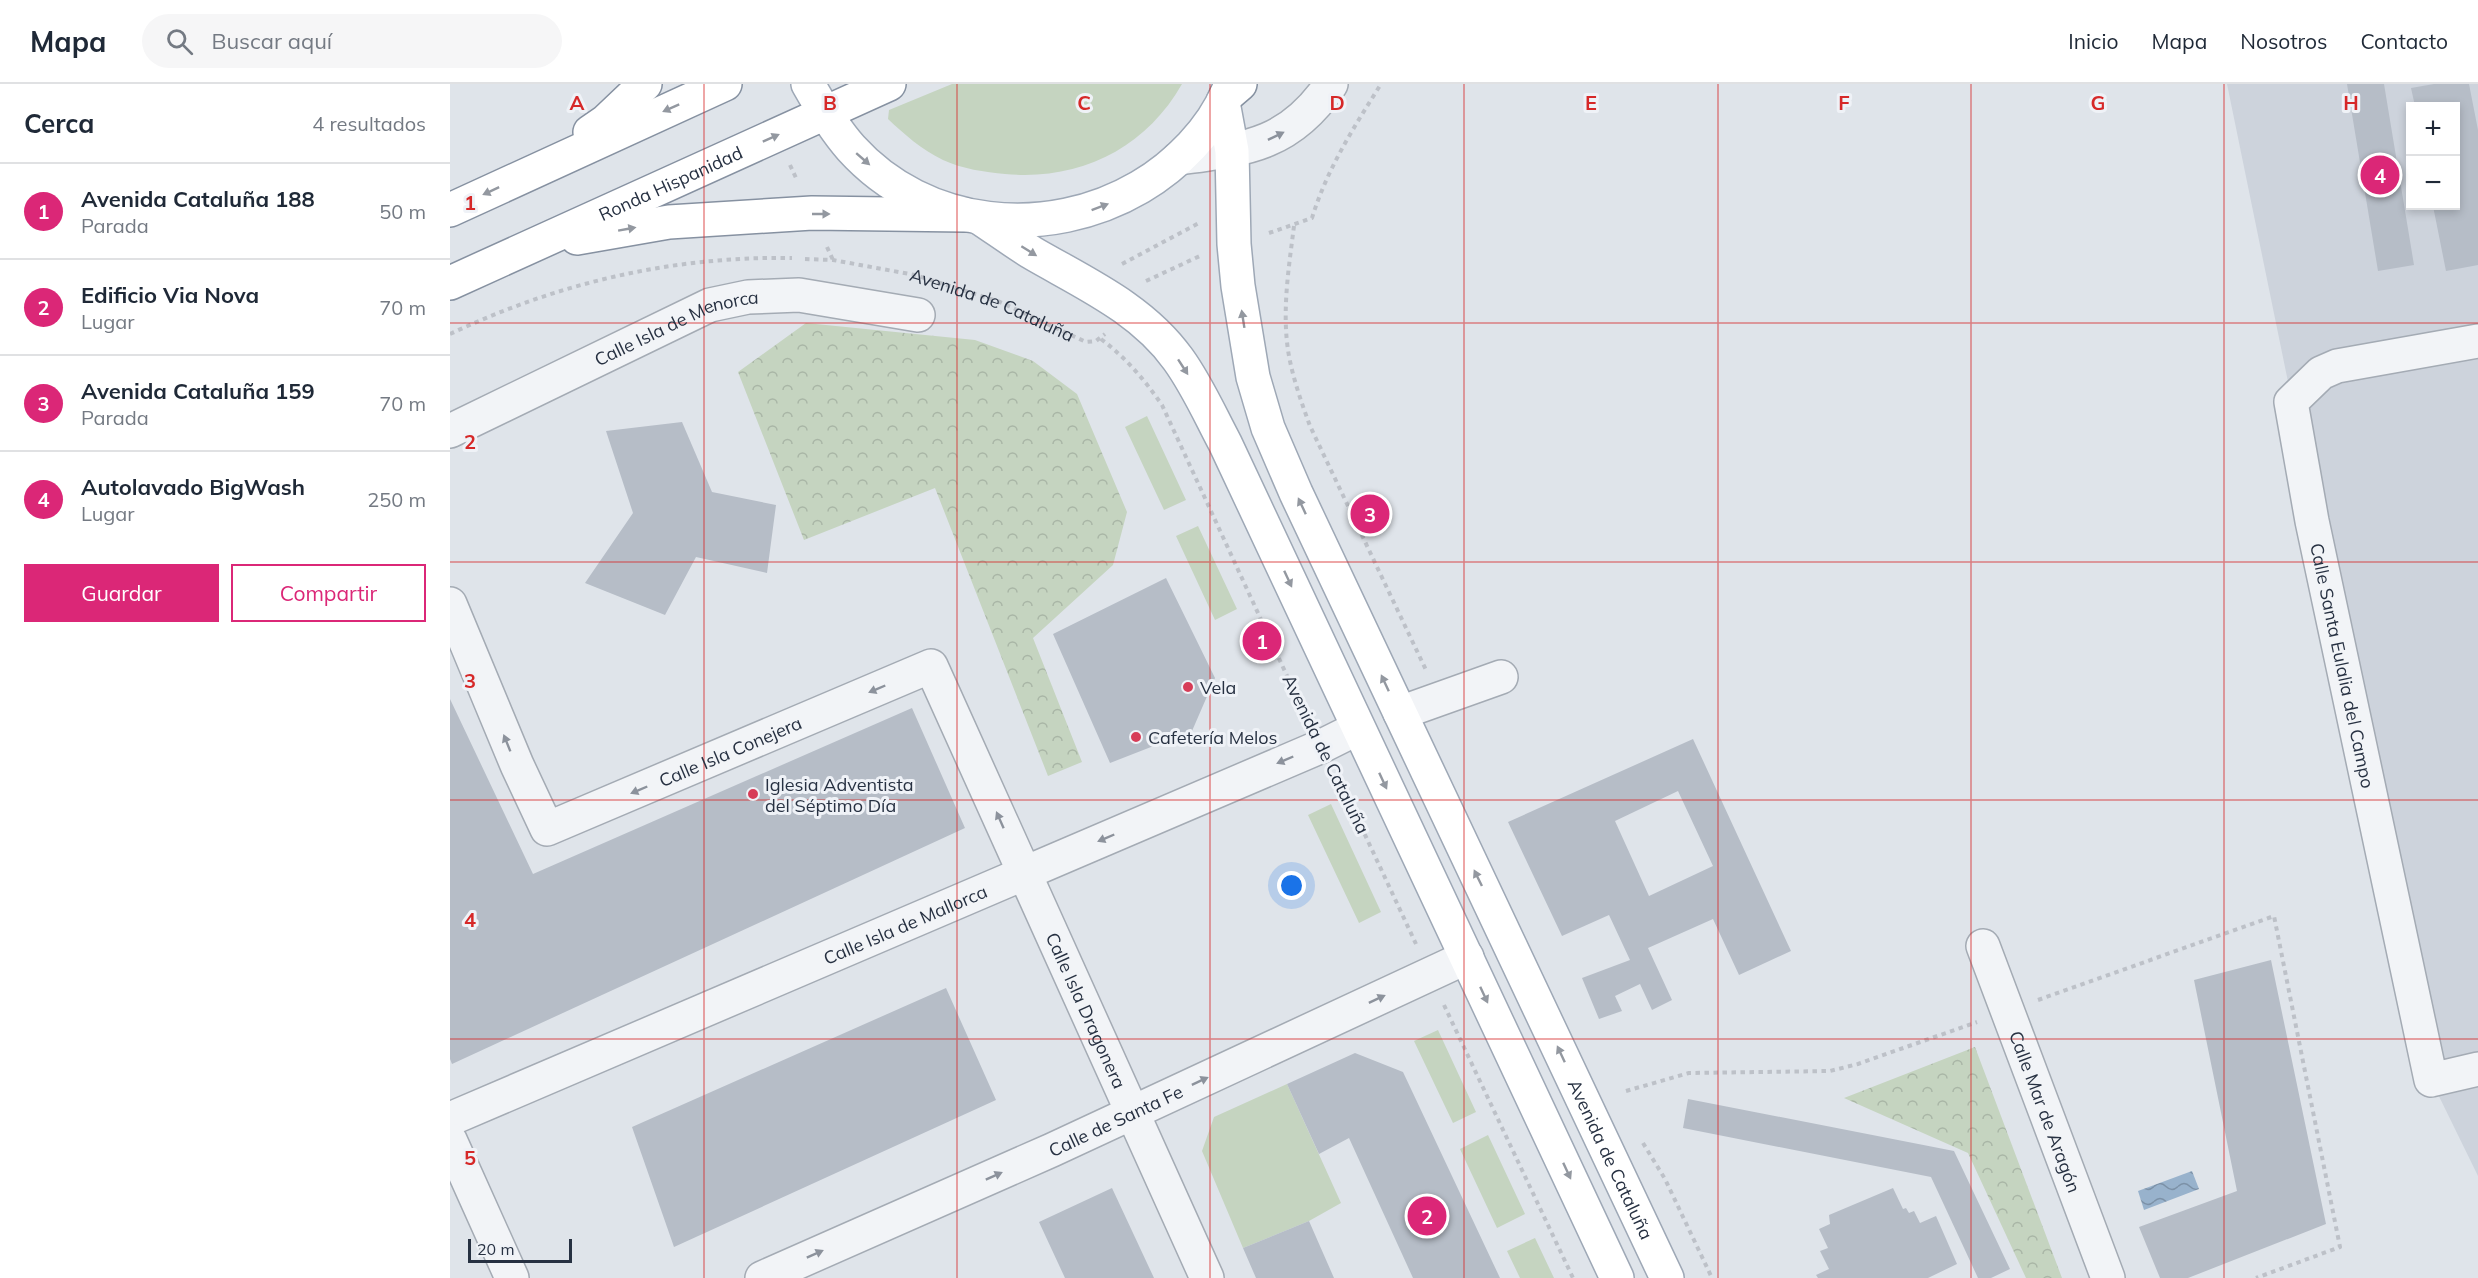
<!DOCTYPE html>
<html lang="es">
<head>
<meta charset="utf-8">
<style>
	:root { --surface:#fff; --page:#f6f6f7; --text:#1f2937; --muted:#747a83; --line:#e0e1e3; --accent:#db2777 }
	body { margin:0; font-family:Mulish,sans-serif; background:var(--page); color:var(--text) }
	.controls { position:absolute; right:18px; top:18px; display:grid; overflow:hidden; border-radius:0px; box-shadow:0 3px 9px #0003 }
	.controls button { width:54px; height:54px; display:grid; place-items:center; padding:0; border:0; border-bottom:2px solid var(--line); background:var(--surface); color:var(--text); font:30px sans-serif }
	.scale { position:absolute; left:18px; bottom:15px; width:104px; box-sizing:border-box; padding-left:6px; border:3px solid #273142; border-top:0; font-size:16px; line-height:21px; white-space:nowrap; color:#273142; -webkit-text-stroke:4px #eff2f7; paint-order:stroke }
	.you { position:absolute; left:842px; top:802px; width:21px; height:21px; margin:-15px; border:4px solid #fff; border-radius:50%; background:#1a73e8; box-shadow:0 0 0 9px #1a73e833 }
	.badge { display:grid; place-items:center; width:39px; height:39px; border-radius:50%; background:var(--accent); color:#fff; font-size:20px; font-weight:700 }
	.pin { position:absolute; translate:-50% -50%; border:3px solid #fff; box-shadow:0 2px 6px #0006 }
	.list { margin:0; padding:0; list-style:none }
	h2 { display:flex; justify-content:space-between; align-items:center; height:78px; margin:0; padding:0 24px; font-size:26px }
	h2 small { font-size:20px; font-weight:400; color:var(--muted) }
	.list li { display:grid; grid-template-columns:39px 1fr auto; gap:18px; align-items:center; box-sizing:border-box; height:96px; padding:0 24px; border-top:2px solid var(--line) }
	.list b { display:block; font-size:22px; white-space:nowrap }
	.list p { margin:0; font-size:20px; white-space:nowrap; color:var(--muted) }
	.list em { font-size:20px; font-style:normal; color:var(--muted) }
	.actions { display:flex; gap:12px; padding:18px 24px }
	.actions a { flex:1; padding:14px 0; border:2px solid var(--accent); border-radius:0px; text-align:center; font-size:21px; color:var(--accent) }
	.actions .main { background:var(--accent); color:#fff }
	.icon { flex:none; width:33px; height:33px; fill:none; stroke:currentColor; stroke-width:2; stroke-linecap:round; stroke-linejoin:round }
	.map { position:relative; flex:none; width:2028px; height:1194px; overflow:hidden }
	header { display:flex; align-items:center; gap:36px; box-sizing:border-box; height:84px; padding:0 30px; background:var(--surface); border-bottom:2px solid var(--line) }
	header strong { font-size:28px }
	nav { display:flex; gap:33px; margin-inline-start:auto; font-size:21px }
	.search { width:420px; height:54px; background:var(--page); display:flex; align-items:center; gap:15px; box-sizing:border-box; padding:0 21px; border-radius:33px; color:var(--muted); font-size:22px }
	main { display:flex }
	aside { flex:1; background:var(--surface) }
	.map>svg:first-child { display:block }
	.built { fill:#cdd3dc; fill-rule:evenodd }
	.grass { fill:#c5d4c0 }
	.forest { fill:url(#forest-crowns) }
	.water { fill:url(#water-waves) }
	.building { fill:#b6bdc7; fill-rule:evenodd }
	.lines { fill:none; stroke-linecap:round; stroke-linejoin:round }
	.street-casing { stroke:#a4abb4; stroke-width:36 }
	.primary-casing { stroke:#9ea8b6; stroke-width:36 }
	.highway-casing { stroke:#8691a1; stroke-width:36 }
	.path { stroke:#bdc1c8; stroke-width:4; stroke-dasharray:4.5 4.5; stroke-linecap:butt }
	.street { stroke:#f2f4f7; stroke-width:33 }
	.primary { stroke:#fff; stroke-width:33 }
	.highway { stroke:#fff; stroke-width:33 }
	.oneway { fill:#9398a0 }
	.oneway2 { fill:#8c929c }
	.grid { fill:none; stroke:#d62828; stroke-width:1.5; stroke-opacity:0.55 }
	.poi-dot { fill:#d73c57; stroke:#eff2f7; stroke-width:2 }
	.labels { text-anchor:middle; dominant-baseline:central; stroke-width:6; stroke-linejoin:round; paint-order:stroke }
	.street-label { font-size:18px; fill:#273142; stroke:#eff2f7 }
	.poi-label { font-size:18px; fill:#273142; stroke:#eff2f7; text-anchor:start }
	.grid-label { font-size:20px; text-anchor:middle; font-weight:bold; fill:#d62828; stroke:#eff2f7; stroke-width:6; stroke-linejoin:round; paint-order:stroke }
</style>
</head>
<body>
<header>
<strong>Mapa</strong>
<div class="search"><svg class="icon" aria-label="search" viewBox="0 0 24 24"><circle cx="10" cy="10" r="6"/><path d="M15 15l6 6"/></svg>Buscar aquí</div>
<nav><a>Inicio</a><a>Mapa</a><a>Nosotros</a><a>Contacto</a></nav>
</header>
<main>
<aside>
<h2>Cerca<small>4 resultados</small></h2>
<ul class="list">
<li><span class="badge">1</span><div><b>Avenida Cataluña 188</b><p>Parada</p></div><em>50 m</em></li>
<li><span class="badge">2</span><div><b>Edificio Via Nova</b><p>Lugar</p></div><em>70 m</em></li>
<li><span class="badge">3</span><div><b>Avenida Cataluña 159</b><p>Parada</p></div><em>70 m</em></li>
<li><span class="badge">4</span><div><b>Autolavado BigWash</b><p>Lugar</p></div><em>250 m</em></li>
</ul>
<div class="actions"><a class="main">Guardar</a><a>Compartir</a></div>
</aside>
<div class="map">
<svg width="2028" height="1194" viewBox="0 0 2028 1194">
	<defs>
		<pattern id="forest-crowns" width="20" height="18" patternUnits="userSpaceOnUse" patternTransform="scale(1.5)"><rect width="20" height="18" fill="#c5d4c0"/><path d="M2 6a3 3 0 1 1 6 0M12 15a3 3 0 1 1 6 0" fill="none" stroke="#a9b6a6"/></pattern>
		<pattern id="water-waves" width="16" height="10" patternUnits="userSpaceOnUse" patternTransform="scale(1.5)"><rect width="16" height="10" fill="#98b2cc"/><path d="M0 5q4-4 8 0t8 0" fill="none" stroke="#7c91a7"/></pattern>
	</defs>
	<rect width="100%" height="100%" fill="#dfe4ea"/>
	<path class="built" d="M1777,0h251v1092l-47,-96zM1960,22h46v100h-46z"/>
	<path class="grass" d="M502,0h230c-37,65 -103,97 -177,90 -20,-2 -43,-5 -62,-14 -22,-11 -38,-25 -55,-41l1,-9z
		M697,332l39,84 -22,10 -39,-83z
		M748,442l39,83 -22,11 -39,-84z
		M881,720l50,108 -22,11 -51,-108z
		M988,946l38,82 -23,11 -39,-82z
		M837,1000l54,119 -32,18 -66,27 -41,-97 12,-34z
		M1038,1051l37,79 -28,14 -37,-79z
		M1085,1154l19,40h-34l-13,-27z"/>
	<path class="forest" d="M356,239l169,17 58,21 44,33 50,118 -14,53 -80,73 49,124 -34,14 -113,-288 -131,52 -66,-168z
		M1525,963l87,231h-36l-58,-125 -124,-55z"/>
	<path class="water" d="M1742,1087l7,18 -55,21 -6,-19z"/>
	<path class="building" d="M1897,0h37l30,181 -36,6z
		M1984,0h35l9,46v135l-32,6 -13,-65h23v-100h-41l-4,-18z
		M232,338l30,70 64,13 -9,68 -71,-16 -31,58 -80,-32 48,-70 -27,-82z
		M716,494l49,100 -23,53 -82,32 -57,-129z
		M0,615l83,175 379,-166 53,120 -513,236 -2,-5z
		M1243,655l98,212 -52,24 -26,-56 -65,29 24,52 -20,10 -12,-26 -25,12 7,15 -23,8 -17,-41 48,-18 -21,-45 -47,21 -54,-114zM1228,707l35,75 -64,30 -34,-75z
		M1821,876l55,264 -138,54h-28l-21,-51 98,-36 -43,-211z
		M496,904l50,112 -322,147 -42,-120z
		M905,969l48,19 97,206h-87l-64,-140 -30,16 -32,-70z
		M1238,1015l266,52 56,118 -19,9h-13l-47,-101 -248,-49z
		M662,1104l42,90h-89l-26,-56z
		M1443,1104l10,21 3,-1 3,5 5,-2 6,12 16,-7 21,48 -29,14h-110l-2,-3 13,-6 -9,-18 8,-3 -9,-19 11,-5 -1,-9z
		M859,1137l25,57h-78l-13,-30z"/>
	<g class="lines">
		<g class="street-casing">
			<g id="street">
				<path d="M729,74c68,-9 111,-13 152,-74"/>
				<path id="s2" d="M2028,257l-141,25 -16,7 -30,29 21,119 119,559 47,-11"/>
				<path id="s3" d="M0,347l260,-126 38,-8 51,-2 119,20"/>
				<path id="s4" d="M0,520l67,161 30,64 384,-163 276,612"/>
				<path d="M950,629l101,-36"/>
				<path id="s5" d="M1533,862l125,332"/>
				<path id="s6" d="M0,1035l872,-373 36,-18"/>
				<path d="M0,1056l62,138"/>
				<path id="s7" d="M312,1194l290,-128 415,-193"/>
			</g>
		</g>
		<g class="primary-casing">
			<g id="primary">
				<path d="M358,0c13,23 26,45 43,64 74,82 197,93 289,39 36,-21 72,-57 88,-96"/>
				<path id="s8" d="M773,18l9,49 2,93 4,42 15,91 15,51 28,65 104,220 267,565"/>
				<path d="M530,134c18,12 36,25 54,36 52,30 108,55 144,105 19,26 32,56 47,84l392,835"/>
			</g>
		</g>
		<g class="highway-casing">
			<g id="highway">
				<path d="M776,12l14,-12"/>
				<path d="M140,48l16,-11 39,-37"/>
				<path d="M0,126l275,-126"/>
				<path d="M127,154l92,-16 143,-9 153,2"/>
				<path id="s9" d="M0,199l439,-199"/>
			</g>
		</g>
		<g class="path">
			<path d="M340,81l7,15"/>
			<path d="M844,142c-5,40 -12,83 -6,124 4,26 13,51 22,76l116,244"/>
			<path d="M819,149l43,-15c15,-49 42,-91 69,-134"/>
			<path d="M377,163l6,13"/>
			<path id="s1" d="M355,175l28,1 82,15 85,27 86,40 10,-1 9,-7"/>
			<path d="M672,180l77,-41"/>
			<path d="M696,197l56,-26"/>
			<path d="M0,250c108,-51 222,-78 342,-76"/>
			<path d="M651,255c25,19 43,40 61,66l144,312"/>
			<path d="M888,693l78,167"/>
			<path d="M1588,916l236,-84 66,331 -84,31"/>
			<path d="M994,921l129,273"/>
			<path d="M1176,1007l63,-18 141,-2 28,-7 119,-42"/>
			<path d="M1193,1059l22,36 47,99"/>
		</g>
		<use href="#street" class="street"/>
		<use href="#primary" class="primary"/>
		<use href="#highway" class="highway"/>
	</g>
	<defs><path id="oneway-solid" d="M-6-.8H1V-3.2L6.5 0L1 3.2V.8H-6Z" transform="scale(1.5)"/></defs>
	<g class="oneway">
		<use href="#oneway-solid" transform="translate(221 24) rotate(156)"/>
		<use href="#oneway-solid" transform="translate(321 54) rotate(-24)"/>
		<use href="#oneway-solid" transform="translate(413 75) rotate(41)"/>
		<use href="#oneway-solid" transform="translate(41 107) rotate(155)"/>
		<use href="#oneway-solid" transform="translate(650 123) rotate(-21)"/>
		<use href="#oneway-solid" transform="translate(371 130)"/>
		<use href="#oneway-solid" transform="translate(177 145) rotate(-10)"/>
		<use href="#oneway-solid" transform="translate(579 167) rotate(32)"/>
		<use href="#oneway-solid" transform="translate(793 235) rotate(-99)"/>
		<use href="#oneway-solid" transform="translate(733 283) rotate(57)"/>
		<use href="#oneway-solid" transform="translate(852 422) rotate(-115)"/>
		<use href="#oneway-solid" transform="translate(838 495) rotate(65)"/>
		<use href="#oneway-solid" transform="translate(935 599) rotate(-115)"/>
		<use href="#oneway-solid" transform="translate(933 697) rotate(65)"/>
		<use href="#oneway-solid" transform="translate(1028 794) rotate(-116)"/>
		<use href="#oneway-solid" transform="translate(1034 911) rotate(65)"/>
		<use href="#oneway-solid" transform="translate(1111 970) rotate(-115)"/>
		<use href="#oneway-solid" transform="translate(1117 1087) rotate(65)"/>
	</g>
	<g class="oneway2">
		<use href="#oneway-solid" transform="translate(826 52) rotate(-26)"/>
		<use href="#oneway-solid" transform="translate(427 605) rotate(157)"/>
		<use href="#oneway-solid" transform="translate(57 659) rotate(-112)"/>
		<use href="#oneway-solid" transform="translate(835 676) rotate(157)"/>
		<use href="#oneway-solid" transform="translate(189 706) rotate(157)"/>
		<use href="#oneway-solid" transform="translate(550 736) rotate(-114)"/>
		<use href="#oneway-solid" transform="translate(656 754) rotate(157)"/>
		<use href="#oneway-solid" transform="translate(927 915) rotate(-25)"/>
		<use href="#oneway-solid" transform="translate(750 997) rotate(-25)"/>
		<use href="#oneway-solid" transform="translate(544 1092) rotate(-24)"/>
		<use href="#oneway-solid" transform="translate(365 1170) rotate(-24)"/>
	</g>
	<path class="grid" d="M254,0v1194M507,0v1194M760,0v1194M1014,0v1194M1268,0v1194M1521,0v1194M1774,0v1194M0,239h2028M0,478h2028M0,716h2028M0,955h2028"/>
	<g class="poi-dot">
		<circle cx="738" cy="603" r="6"/>
		<circle cx="686" cy="653" r="6"/>
		<circle cx="303" cy="710" r="6"/>
	</g>
	<g class="labels">
		<g class="street-label">
			<text stroke="none"><textPath href="#s9" startOffset="242">Ronda Hispanidad</textPath></text>
			<text stroke="none"><textPath href="#s1" startOffset="194">Avenida de Cataluña</textPath></text>
			<text stroke="none"><textPath href="#s3" startOffset="250">Calle Isla de Menorca</textPath></text>
			<text stroke="none"><textPath href="#s2" startOffset="471">Calle Santa Eulalia del Campo</textPath></text>
			<text stroke="none"><textPath href="#s4" startOffset="444">Calle Isla Conejera</textPath></text>
			<text transform="translate(876 670) rotate(64)">Avenida de Cataluña</text>
			<text stroke="none"><textPath href="#s6" startOffset="495">Calle Isla de Mallorca</textPath></text>
			<text stroke="none"><textPath href="#s4" startOffset="1040">Calle Isla Dragonera</textPath></text>
			<text stroke="none"><textPath href="#s5" startOffset="177">Calle Mar de Aragón</textPath></text>
			<text stroke="none"><textPath href="#s7" startOffset="387">Calle de Santa Fe</textPath></text>
			<text stroke="none"><textPath href="#s8" startOffset="1138">Avenida de Cataluña</textPath></text>
		</g>
		<g class="poi-label">
			<text x="750" y="603">Vela</text>
			<text x="698" y="653">Cafetería Melos</text>
			<text x="315" y="700">Iglesia Adventista<tspan x="315" dy="21">del Séptimo Día</tspan></text>
		</g>
	</g>
	<g class="grid-label">
		<text x="127" y="26">A</text>
		<text x="380" y="26">B</text>
		<text x="634" y="26">C</text>
		<text x="887" y="26">D</text>
		<text x="1141" y="26">E</text>
		<text x="1394" y="26">F</text>
		<text x="1648" y="26">G</text>
		<text x="1901" y="26">H</text>
		<text x="20" y="126">1</text>
		<text x="20" y="365">2</text>
		<text x="20" y="604">3</text>
		<text x="20" y="843">4</text>
		<text x="20" y="1081">5</text>
	</g>
</svg>
<div class="controls">
<button>+</button>
<button>−</button>
</div>
<div class="scale">20 m</div>
<div class="you"></div>
<div class="pin badge" style="left:812px;top:557px">1</div>
<div class="pin badge" style="left:977px;top:1132px">2</div>
<div class="pin badge" style="left:920px;top:430px">3</div>
<div class="pin badge" style="left:1930px;top:91px">4</div>
</div>
</main>
</body>
</html>
